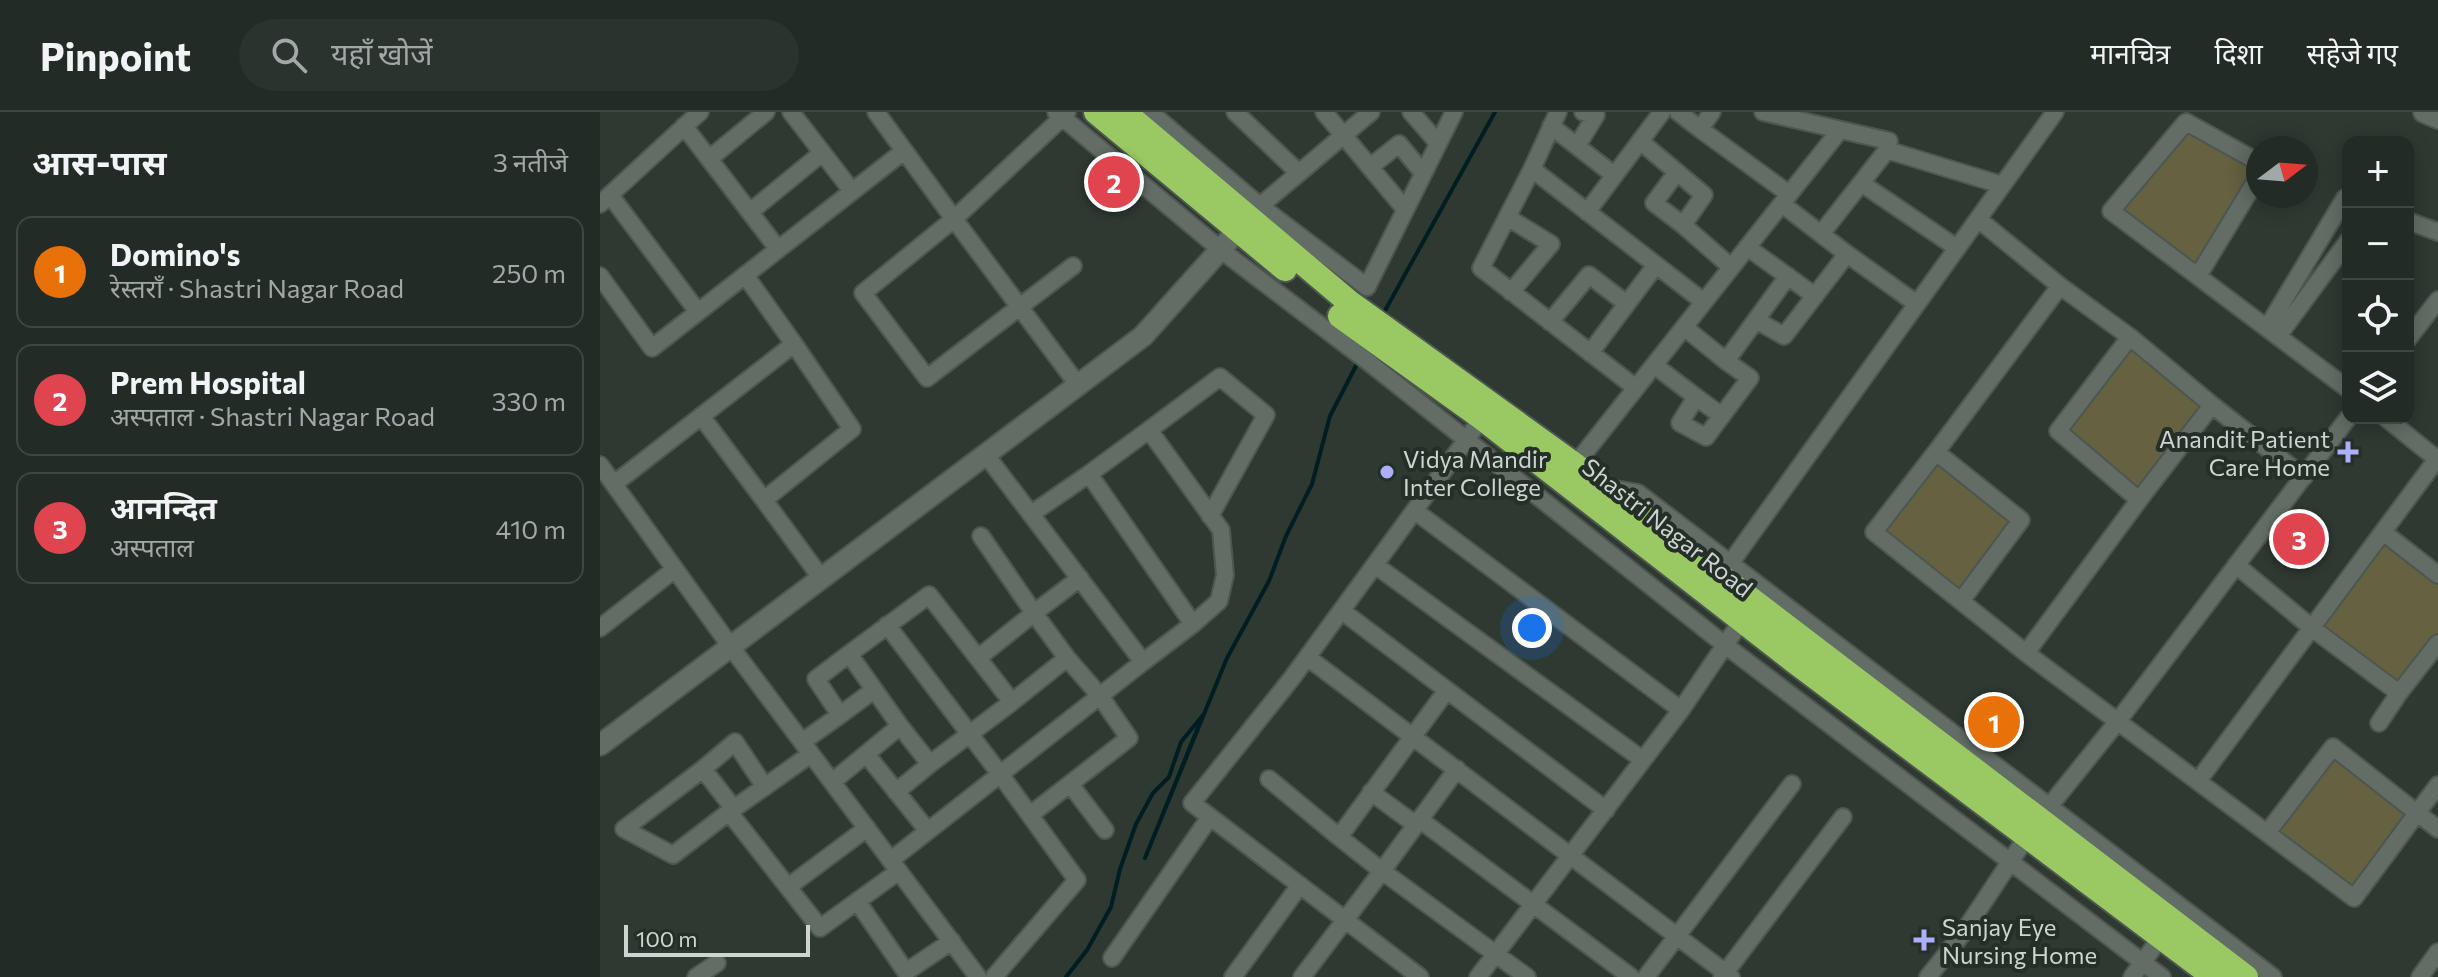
<!DOCTYPE html>
<html lang="hi">
<head>
<meta charset="utf-8">
<style>
	:root { --surface:#222b26; --page:#2a332e; --text:#f1f3f6; --muted:#a2a7a7; --line:#3f4743; --accent:#95b2f1 }
	body { margin:0; font-family:Commissioner,"Noto Sans Devanagari",sans-serif; background:var(--page); color:var(--text) }
	.controls { position:absolute; right:24px; top:24px; display:grid; overflow:hidden; border-radius:16px; box-shadow:0 4px 20px #0003 }
	.controls button { width:72px; height:72px; display:grid; place-items:center; padding:0; border:0; border-bottom:2px solid var(--line); background:var(--surface); color:var(--text); font:40px sans-serif }
	.compass { position:absolute; left:1646px; top:24px; width:72px; height:72px; border-radius:50%; background:var(--surface); box-shadow:0 4px 20px #0003; rotate:74deg }
	.scale { position:absolute; left:24px; bottom:20px; width:186px; box-sizing:border-box; padding-left:8px; border:4px solid #ced4d0; border-top:0; font-size:22px; line-height:28px; white-space:nowrap; color:#ced4d0; -webkit-text-stroke:6px #242f28; paint-order:stroke }
	.you { position:absolute; left:932px; top:516px; width:28px; height:28px; margin:-20px; border:6px solid #fff; border-radius:50%; background:#1a73e8; box-shadow:0 0 0 12px #1a73e833 }
	.badge { display:grid; place-items:center; width:52px; height:52px; border-radius:50%; background:var(--accent); color:#fff; font-size:26px; font-weight:700 }
	.pin { position:absolute; translate:-50% -50%; border:4px solid #fff; box-shadow:0 2px 8px #0006 }
	.list { margin:0; padding:0; list-style:none }
	h2 { display:flex; justify-content:space-between; align-items:center; height:104px; margin:0; padding:0 32px; font-size:34px }
	h2 small { font-size:26px; font-weight:400; color:var(--muted) }
	.list li { display:grid; grid-template-columns:52px 1fr auto; gap:24px; align-items:center; box-sizing:border-box; height:112px; margin:0 16px 16px; padding:0 16px; border:2px solid var(--line); border-radius:16px }
	.list b { display:block; font-size:30px; white-space:nowrap }
	.list p { margin:0; font-size:26px; white-space:nowrap; color:var(--muted) }
	.list em { font-size:26px; font-style:normal; color:var(--muted) }
	.icon { flex:none; width:44px; height:44px; fill:none; stroke:currentColor; stroke-width:2; stroke-linecap:round; stroke-linejoin:round }
	.map { position:relative; flex:none; width:1838px; height:865px; overflow:hidden }
	header { display:flex; align-items:center; gap:48px; box-sizing:border-box; height:112px; padding:0 40px; background:var(--surface); border-bottom:2px solid var(--line) }
	header strong { font-size:38px }
	nav { display:flex; gap:44px; margin-inline-start:auto; font-size:28px }
	.search { width:560px; height:72px; background:var(--page); display:flex; align-items:center; gap:20px; box-sizing:border-box; padding:0 28px; border-radius:44px; color:var(--muted); font-size:30px }
	main { display:flex }
	aside { flex:1; background:var(--surface) }
	.map>svg:first-child { display:block }
	.green { fill:#656242 }
	.lines { fill:none; stroke-linecap:round; stroke-linejoin:round }
	.stream { stroke:#001e21; stroke-width:4 }
	.street-casing { stroke:#4d5650; stroke-width:20 }
	.secondary-casing { stroke:#4d5650; stroke-width:24 }
	.highway-casing { stroke:#4d5650; stroke-width:28 }
	.street { stroke:#616d65; stroke-width:16 }
	.secondary { stroke:#616d65; stroke-width:20 }
	.highway { stroke:#9ac963; stroke-width:24 }
	.poi-dot { fill:#adaffb; stroke:#242f28; stroke-width:3 }
	.labels { text-anchor:middle; dominant-baseline:central; stroke-width:8; stroke-linejoin:round; paint-order:stroke }
	.poi-label { font-size:24px; fill:#ced4d0; stroke:#242f28; text-anchor:start }
	.street-label { font-size:24px; fill:#ced4d0; stroke:#242f28 }
</style>
</head>
<body>
<header>
<strong>Pinpoint</strong>
<div class="search"><svg class="icon" aria-label="search" viewBox="0 0 24 24"><circle cx="10" cy="10" r="6"/><path d="M15 15l6 6"/></svg>यहाँ खोजें</div>
<nav><a>मानचित्र</a><a>दिशा</a><a>सहेजे गए</a></nav>
</header>
<main>
<aside>
<h2>आस-पास<small>3 नतीजे</small></h2>
<ul class="list">
<li><span class="badge" style="background:#e8710a">1</span><div><b>Domino's</b><p>रेस्तराँ · Shastri Nagar Road</p></div><em>250 m</em></li>
<li><span class="badge" style="background:#e0444e">2</span><div><b>Prem Hospital</b><p>अस्पताल · Shastri Nagar Road</p></div><em>330 m</em></li>
<li><span class="badge" style="background:#e0444e">3</span><div><b>आनन्दित</b><p>अस्पताल</p></div><em>410 m</em></li>
</ul>
</aside>
<div class="map">
<svg width="1838" height="865" viewBox="0 0 1838 865">
	<rect width="100%" height="100%" fill="#2e3932"/>
	<path class="green" d="M1589,19l67,38 -61,95 -73,-56z
		M1531,235l73,59 -66,86 -74,-62z
		M1337,347l76,63 -55,71 -78,-63z
		M1784,430l54,42v50l-39,51 -81,-58z
		M1735,644l73,58 -54,74 -79,-57z"/>
	<g class="lines">
		<path class="stream" d="M782,204l113,-204
			M466,865l21,-27 24,-43 9,-38 16,-45 17,-31 16,-16 12,-35 22,-27 -58,143 82,-200 42,-77 17,-45 26,-52 18,-68 29,-56"/>
		<g class="street-casing">
			<path id="street" d="M191,0l61,79
				M276,0l78,107 -91,74 64,85 146,-112
				M456,0l165,138 145,110 359,285 437,332
				M550,0l110,94 107,81 87,-175
				M635,0l64,61
				M724,0l81,97
				M811,0l27,31
				M958,0l-26,57 172,133
				M1078,0l22,17
				M1112,0l-12,17 89,65
				M1163,0l126,29 -2,9 -66,84
				M467,1l-113,106 124,166
				M84,14l94,123
				M951,14l63,49
				M1040,29l64,54 -21,30 -29,-22 23,-31
				M977,34l19,-31 -13,-3
				M1287,38l115,35
				M109,47l57,-47
				M1658,50l-72,-40 -75,89 237,178
				M770,55l29,-23 24,29
				M932,57l-51,99 155,120
				M1261,71l96,65
				M10,83l88,117
				M0,92l100,-92
				M150,100l72,-59
				M653,100l118,-100
				M987,100l75,-100
				M907,105l44,27 -40,48
				M1378,107l82,67
				M1808,109l30,11
				M1083,113l48,42
				M1147,135l68,49
				M1247,142l70,50
				M0,164l52,72 252,-197
				M1598,164l60,-99
				M1156,208l28,16 63,-82 -65,-50
				M950,210l39,-47 38,29
				M1084,215l42,34
				M1667,216l78,-130 3,1
				M1678,224l70,-95
				M1808,227l30,-39
				M990,241l66,-88
				M1054,253l42,32 -16,26 26,14 44,-59 -24,-17 62,-85
				M1096,285l26,19
				M1612,293l92,72
				M101,304l63,84 88,-71 -58,-85
				M1786,306l52,42
				M549,318l71,-53 46,38 -56,101
				M1336,340l124,-166 70,51
				M0,353l131,182 247,330
				M975,353l265,-335
				M489,362l60,-44 72,100 4,45 -6,26 -26,23
				M14,372l180,-140 -49,-69
				M1010,376l28,5 635,484
				M164,388l58,79
				M1539,388l73,-95 -82,-68 -72,94 81,69 -113,153 328,245 63,-85 -84,-66 -66,86
				M815,399l266,199
				M431,402l58,-40 104,150 -50,38
				M1783,420l55,43
				M381,424l53,77 46,-35
				M775,453l268,195
				M1636,453l76,63 87,65 39,-50
				M1124,460l331,-460
				M1361,489l60,-81 -85,-68 -62,80 152,121
				M742,499l264,199
				M287,513l113,149 77,106 -83,97
				M0,516l75,-59
				M249,542l-33,25 24,36 34,-25
				M707,545l424,320
				M378,546l56,-45 33,45 -55,44
				M847,578l-108,147 43,34 75,-102
				M1779,611l20,-30
				M300,614l-51,-72 80,-59 83,107 -82,62 -30,-38 -34,28 62,77
				M202,630l38,-27
				M211,642l-82,58 91,116 79,-57
				M103,657l32,-27 30,45
				M669,667l70,58
				M1598,669l239,-322
				M232,670l34,-28
				M470,672l35,46
				M1838,673l-21,28 21,16
				M296,680l34,-28
				M771,680l45,33
				M129,700l-56,43 -49,-26 79,-60 31,40
				M1444,701l74,-92 230,-303
				M430,703l99,-77 -29,-42 -33,-38
				M819,707l212,158
				M291,748l252,-198 -157,-207
				M188,775l79,-59
				M257,789l49,71 46,-31
				M512,846l98,-141
				M96,865l21,-14
				M633,865l67,-92
				M702,865l80,-106 145,106
				M820,865l-228,-174 100,-125 196,-268
				M878,865l203,-267 61,-90
				M1046,865l146,-193
				M1122,865l121,-160
				M1328,865l35,-44 63,-95
				M1532,865l29,-40
				M1820,865l18,-25"/>
		</g>
		<g class="secondary-casing">
			<path id="secondary" d="M1824,0l14,6
				M0,633l543,-409 94,-105"/>
		</g>
		<g class="highway-casing">
			<path id="highway" d="M496,0l189,157
				M524,0l225,190 226,163 671,512
				M740,204l142,102 312,243 420,316"/>
		</g>
		<use href="#street" class="street"/>
		<use href="#secondary" class="secondary"/>
		<use href="#highway" class="highway"/>
	</g>
	<g class="poi-dot">
		<path d="M1744 328h8v8h8v8h-8v8h-8v-8h-8v-8h8z"/>
		<circle cx="787" cy="360" r="8"/>
		<path d="M1320 816h8v8h8v8h-8v8h-8v-8h-8v-8h8z"/>
	</g>
	<g class="labels">
		<g class="poi-label">
			<text x="1730" y="326" text-anchor="end">Anandit Patient<tspan x="1730" dy="28">Care Home</tspan></text>
			<text x="803" y="346">Vidya Mandir<tspan x="803" dy="28">Inter College</tspan></text>
			<text x="1342" y="814">Sanjay Eye<tspan x="1342" dy="28">Nursing Home</tspan></text>
		</g>
		<g class="street-label">
			<text transform="translate(1068 415) rotate(38)">Shastri Nagar Road</text>
		</g>
	</g>
</svg>
<div class="controls">
<button>+</button>
<button>−</button>
<button><svg class="icon" aria-label="locate" viewBox="0 0 24 24"><circle cx="12" cy="12" r="6"/><path d="M12 2v4M12 18v4M2 12h4M18 12h4"/></svg></button>
<button><svg class="icon" aria-label="layers" viewBox="0 0 24 24"><path d="M12 4l9 5-9 5-9-5zM3 14l9 5 9-5"/></svg></button>
</div>
<svg class="compass" viewBox="-18 -18 36 36"><path d="M0-13l5 13h-10z" fill="#e53935"/><path d="M0 13l5-13h-10z" fill="#a2a7a7"/></svg>
<div class="scale">100 m</div>
<div class="you"></div>
<div class="pin badge" style="left:1394px;top:610px;background:#e8710a">1</div>
<div class="pin badge" style="left:514px;top:70px;background:#e0444e">2</div>
<div class="pin badge" style="left:1699px;top:427px;background:#e0444e">3</div>
</div>
</main>
</body>
</html>
